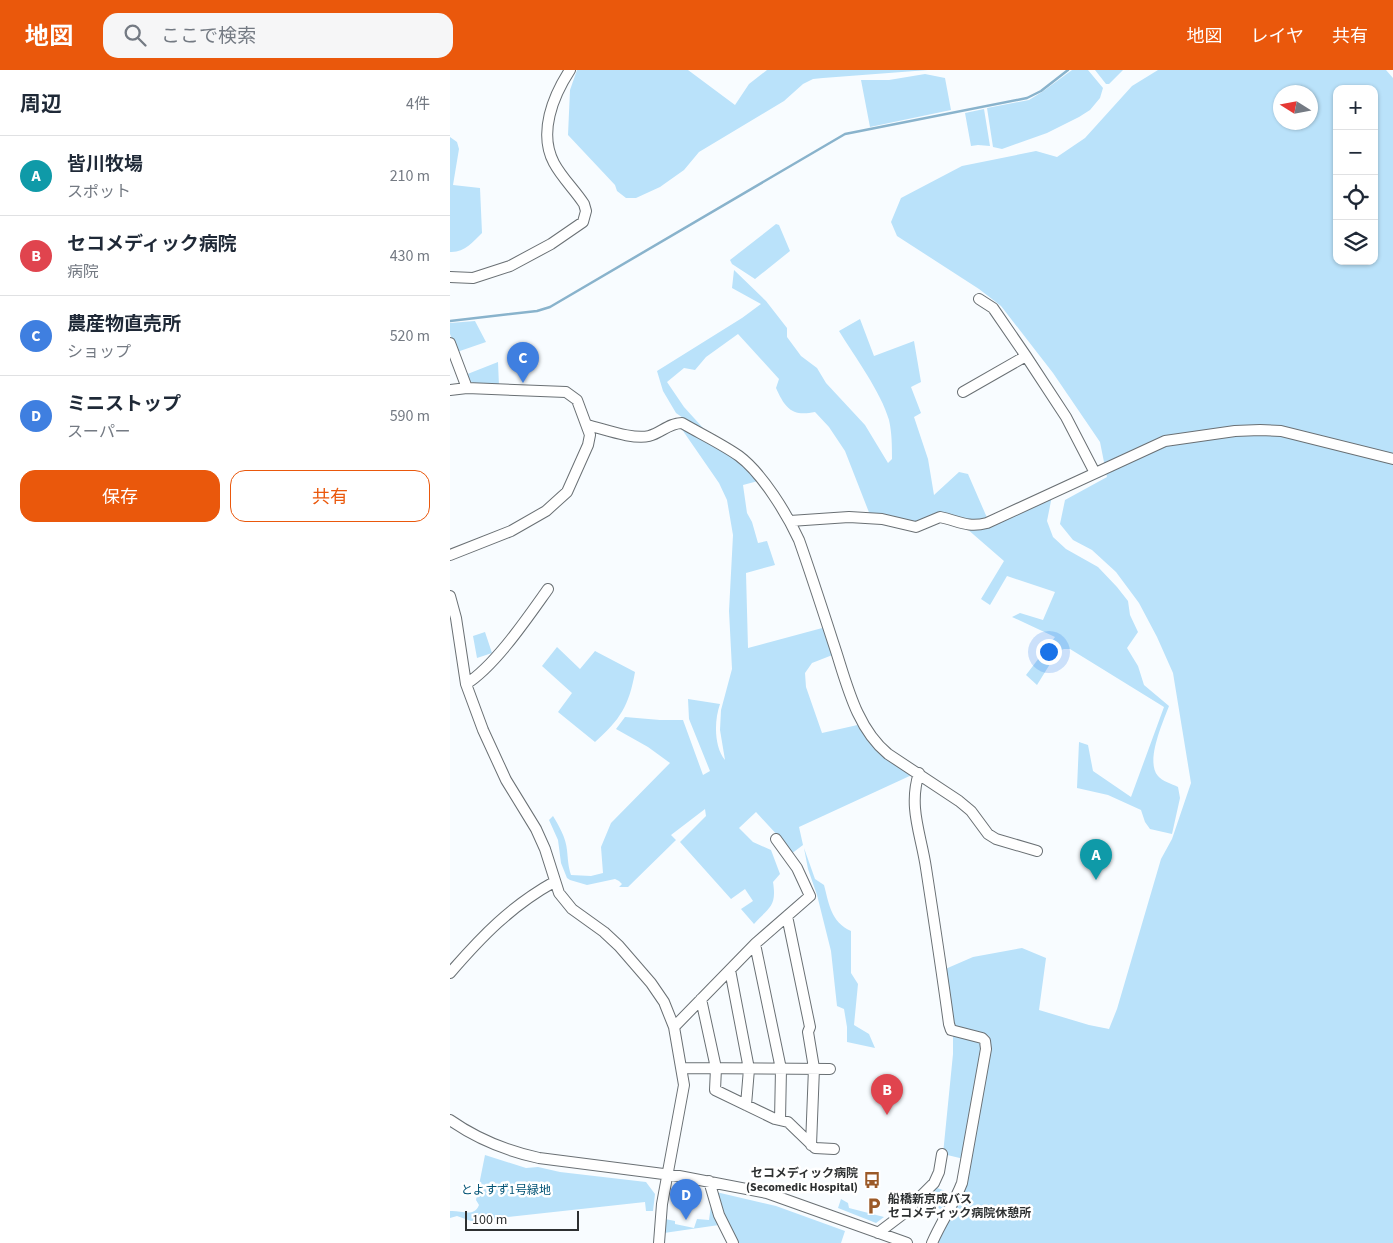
<!DOCTYPE html>
<html lang="ja">
<head>
<meta charset="utf-8">
<style>
	:root { --surface:#fff; --page:#f6f6f7; --text:#1f2937; --muted:#747a83; --line:#e0e1e3; --accent:#ea580c }
	body { margin:0; font-family:"Source Sans 3","Noto Sans JP",sans-serif; background:var(--page); color:var(--text) }
	.controls { position:absolute; right:15px; top:15px; display:grid; overflow:hidden; border-radius:10px; box-shadow:0 1px 4px #0004 }
	.controls button { width:45px; height:45px; display:grid; place-items:center; padding:0; border:0; border-bottom:1px solid var(--line); background:var(--surface); color:var(--text); font:25px sans-serif }
	.compass { position:absolute; left:823px; top:15px; width:45px; height:45px; border-radius:50%; background:var(--surface); box-shadow:0 1px 4px #0004; rotate:281deg }
	.scale { position:absolute; left:15px; bottom:12px; width:114px; box-sizing:border-box; padding-left:5px; border:2px solid #2d3031; border-top:0; font-size:14px; line-height:18px; white-space:nowrap; color:#2d3031; -webkit-text-stroke:4px #fff; paint-order:stroke }
	.you { position:absolute; left:598px; top:581px; width:18px; height:18px; margin:-12px; border:4px solid #fff; border-radius:50%; background:#1a73e8; box-shadow:0 0 0 8px #1a73e833 }
	.badge { display:grid; place-items:center; width:32px; height:32px; border-radius:50%; background:var(--accent); color:#fff; font-size:16px; font-weight:700 }
	.pin { position:absolute; translate:-50% -41px; filter:drop-shadow(0 1px 2px #0008) }
	.pin::after { content:''; position:absolute; top:26px; width:18px; height:15px; background:inherit; clip-path:polygon(0 0,100% 0,50% 100%) }
	.list { margin:0; padding:0; list-style:none }
	h2 { display:flex; justify-content:space-between; align-items:center; height:65px; margin:0; padding:0 20px; font-size:21px }
	h2 small { font-size:16px; font-weight:400; color:var(--muted) }
	.list li { display:grid; grid-template-columns:32px 1fr auto; gap:15px; align-items:center; box-sizing:border-box; height:80px; padding:0 20px; border-top:1px solid var(--line) }
	.list b { display:block; font-size:19px; white-space:nowrap }
	.list p { margin:0; font-size:16px; white-space:nowrap; color:var(--muted) }
	.list em { font-size:16px; font-style:normal; color:var(--muted) }
	.actions { display:flex; gap:10px; padding:15px 20px }
	.actions a { flex:1; padding:11px 0; border:1px solid var(--accent); border-radius:15px; text-align:center; font-size:18px; color:var(--accent) }
	.actions .main { background:var(--accent); color:#fff }
	.icon { flex:none; width:28px; height:28px; fill:none; stroke:currentColor; stroke-width:2; stroke-linecap:round; stroke-linejoin:round }
	.map { position:relative; flex:none; width:943px; height:1173px; overflow:hidden }
	header { display:flex; align-items:center; gap:30px; box-sizing:border-box; height:70px; padding:0 25px; background:var(--accent); color:#fff }
	header strong { font-size:24px }
	nav { display:flex; gap:28px; margin-inline-start:auto; font-size:18px }
	.search { width:350px; height:45px; background:var(--page); display:flex; align-items:center; gap:12px; box-sizing:border-box; padding:0 18px; border-radius:15px; color:var(--muted); font-size:19px }
	main { display:flex }
	aside { flex:1; background:var(--surface) }
	.map>svg:first-child { display:block }
	.green { fill:#bae2fa; fill-rule:evenodd }
	.lines { fill:none; stroke-linecap:round; stroke-linejoin:round }
	.stream { stroke:#89b3cc; stroke-width:2.5 }
	.minor-casing { stroke:#6a7074; stroke-width:12 }
	.minor { stroke:#fff; stroke-width:10 }
	.labels { text-anchor:middle; dominant-baseline:central; stroke-width:5; stroke-linejoin:round; paint-order:stroke }
	.poi-label { font-size:12px; font-weight:bold; fill:#2d3031; stroke:#fff; text-anchor:end }
	.park-label { font-size:12px; fill:#005274; stroke:#fff }
</style>
</head>
<body>
<header>
<strong>地図</strong>
<div class="search"><svg class="icon" aria-label="search" viewBox="0 0 24 24"><circle cx="10" cy="10" r="6"/><path d="M15 15l6 6"/></svg>ここで検索</div>
<nav><a>地図</a><a>レイヤ</a><a>共有</a></nav>
</header>
<main>
<aside>
<h2>周辺<small>4件</small></h2>
<ul class="list">
<li><span class="badge" style="background:#0f9aa8">A</span><div><b>皆川牧場</b><p>スポット</p></div><em>210 m</em></li>
<li><span class="badge" style="background:#e0444e">B</span><div><b>セコメディック病院</b><p>病院</p></div><em>430 m</em></li>
<li><span class="badge" style="background:#3f7fe0">C</span><div><b>農産物直売所</b><p>ショップ</p></div><em>520 m</em></li>
<li><span class="badge" style="background:#3f7fe0">D</span><div><b>ミニストップ</b><p>スーパー</p></div><em>590 m</em></li>
</ul>
<div class="actions"><a class="main">保存</a><a>共有</a></div>
</aside>
<div class="map">
<svg width="943" height="1173" viewBox="0 0 943 1173">
	<rect width="100%" height="100%" fill="#f8fcff"/>
	<path class="green" d="M127,0h111l47,35 14,-21 18,-14h161l-105,8 -10,1 -10,5 -19,17 -85,51 -15,18 -24,17 -24,11h-10l-9,-7 -2,-6 -47,-50 2,-45z
		M622,0h16l15,18 -3,10 -10,12 -11,7 -32,16 -45,16 -9,-2 -6,-39 42,-8 13,-8z
		M645,0h28l-14,14h-3z
		M708,0h228l7,8v1165h-457l33,-80 21,-123 -1,-4 -37,-8 -9,-58 30,-13 49,-9 24,10 -7,52 50,15 20,4 8,-20 44,-150 11,-20 19,-56 -18,-110 -16,-36 -18,-34 -23,-31 -24,-22 -19,-10 -13,-16 5,-24 42,-23 -7,-35 -47,-69 -52,-67 -22,-17 -82,-53 -6,-14 10,-24 61,-32 74,-15 21,6 28,-19 47,-52zM887,19h37v172h-37zM831,22h30v30h-30z
		M475,4l20,4 6,32 -81,17 -9,-47h28z
		M534,39l6,37 -12,-1 -7,1 -6,-33z
		M0,67l7,5 2,7 -6,36 27,3 2,45c-9,9 -18,20 -32,19z
		M326,154l3,1 11,26 -35,28 -23,-15 -2,-4z
		M284,200l32,31 21,27v9l14,19 16,12 9,15 39,42 23,38 4,-4c0,-12 0,-26 -3,-39 -8,-28 -34,-63 -50,-89l21,-12 14,37 40,-15 7,41 -10,5 10,26 -7,4 14,42 6,36 25,-23 9,2 20,46 -11,2 -38,-8 -18,10 -51,-9 -25,-64 -16,-24 -14,-15c-23,5 -30,-4 -39,-24l3,-9 -41,-45 -32,23 -11,13 -11,-2 -17,14 17,25 29,32 -37,-26 -13,-22 -6,-20 85,-53 19,-14 -29,-16z
		M25,251l11,21 -29,10 -7,-18v-11z
		M48,292l1,24c-12,-1 -27,2 -34,-11z
		M233,357l54,32 21,22 -15,4 4,28 5,9 6,21 9,-2 8,24 -29,8 2,75 78,-21 9,27 -23,9 -7,10 1,14 16,46 40,-9 52,50 -115,53 4,18 -12,9 -11,-16 -24,-26 -17,16 14,14 18,8 9,24 -7,8c4,25 -4,25 -19,42l-13,-15 12,-8 -8,-12 -14,10 -51,-57 26,-26 -1,-7 -34,26 5,5 -48,47h-9l3,-3 -3,-3 -4,-2 -28,6 -17,-5 -3,-2 -6,-15 -3,-23 -9,-20 4,-4c6,10 13,22 14,34 1,9 1,16 4,25l20,1 12,-3 -2,-26 10,-24 59,-60 -22,-16 -32,-18 9,-12 35,3h23l20,55 7,-4 -21,-52 -1,-20 32,5c-6,17 -6,43 5,56l-5,-30 1,-20 11,-41 -3,-58 4,-76 -6,-35 -8,-17 -38,-55z
		M602,426l-5,25 6,16 13,12 32,18 19,20 11,14 2,14 8,17 -11,16 11,18 6,19 25,21c-6,16 -24,56 -11,70 4,5 14,8 20,11l2,11 -8,36 -22,-5 -5,-7 -4,-12 -33,-15 -31,-7 2,-46 9,3 5,26 38,26 33,-90 -94,-58h-6l-6,2 -21,34 -11,-10 29,-38 -43,-20 8,-4 23,7 12,-28 -48,-16 -17,29 -9,-6 23,-38 -38,-33z
		M35,562l7,21 -15,5 -4,-22z
		M107,577l23,22 15,-18 40,21c-6,34 -15,48 -40,70l-37,-30 14,-19 -30,-27z
		M354,778l11,31 9,6c5,19 7,37 27,46v42l7,11 -4,41 15,9 6,14 -28,-6v-15l-3,-18 -7,-3 -6,-55 -14,-56 -9,-26z
		M503,965l23,2 7,7 -19,115 -21,-5 10,-100z
		M35,1085l41,13 12,-1 22,5 86,10 9,12 -2,17h-7l-1,-9 -174,19 -14,-5 -7,2v-7c11,-1 24,7 29,-6l-3,-5z
		M482,1116l24,9 -11,16 -14,-6 -10,-1 -1,-2z
		M266,1122l60,14 69,25 -4,12h-104l-14,-29z
		M391,1129l7,4 1,5 35,9 -8,6 -38,-15z
		M261,1135l8,20 -55,8 1,-14 10,2v3l19,4 3,-9 12,1z"/>
	<g class="lines">
		<path class="stream" d="M0,251l87,-10 13,-4 295,-173 182,-36 14,-7 27,-21"/>
		<g class="minor-casing">
			<path id="minor" d="M0,207l23,1 37,-12 41,-22 32,-22 3,-11 -2,-7c-9,-14 -22,-26 -30,-41 -16,-30 -1,-67 16,-93
				M529,229l14,9 33,48 40,61 29,56
				M0,273l17,45
				M0,320l17,-2 99,4 11,8 13,35 -2,10 -21,47 -21,19 -35,20 -61,24
				M513,322l63,-36
				M137,355c17,4 46,15 62,11 12,-3 20,-13 33,-13 19,11 40,21 57,33 23,17 48,58 60,84 12,34 23,68 34,102 13,38 22,85 55,112l71,47 12,10 17,23 8,5 41,12
				M340,451l59,-4 33,2 34,8 24,-10c19,4 27,11 47,6l178,-82 70,-10 25,-1 21,1 112,28
				M0,526l6,22 10,66 17,46 23,50 30,49 9,20 14,44 13,16 32,23 15,14 32,37 13,19 10,25 10,58 -22,119 -3,39
				M16,614c29,-18 62,-67 82,-95
				M469,703c-11,34 2,61 7,95 8,52 16,104 23,156l2,6 31,8 3,3 1,8 -24,134c-8,21 -21,39 -30,60
				M337,846l23,111 -2,5 6,36 -3,77
				M305,874l26,125 -1,51
				M280,900l19,99 -3,36
				M0,903c32,-37 61,-67 104,-91
				M251,929l15,69 -1,22 60,29 13,3 27,26 19,1
				M224,957l82,-84 54,-47 -13,-28 -21,-29
				M232,998l148,1
				M0,1050c27,19 57,31 89,38l140,18 88,17 140,50
				M259,1111l10,34 14,28
				M428,1163l25,-19 31,-31 5,-11 3,-18"/>
		</g>
		<use href="#minor" class="minor"/>
	</g>
	<defs>
		<g id="bus-bare" transform="scale(1.35)"><path d="M-5-6H5V4H4V6H2V4H-2V6H-4V4H-5ZM-3.5-4V0h7V-4ZM-3.5 1.2v1.5H-2V1.2ZM2 1.2v1.5H3.5V1.2Z" fill="#9b5927" stroke="#fff" stroke-width="2.5" paint-order="stroke"/></g>
		<g id="parking-bare" transform="scale(1.35)"><path d="M-3.5-5.5H1a3.5 3.5 0 0 1 0 7H-1V5.5H-3.5ZM-1-3.4V-.6H.8a1.4 1.4 0 0 0 0-2.8Z" fill="#9b5927" stroke="#fff" stroke-width="2.5" paint-order="stroke"/></g>
	</defs>
	<g fill-rule="evenodd">
		<use href="#bus-bare" x="422" y="1110"/>
		<use href="#parking-bare" x="424" y="1136"/>
	</g>
	<g class="labels">
		<g class="poi-label">
			<text x="408" y="1103">セコメディック病院<tspan x="408" dy="14">(Secomedic Hospital)</tspan></text>
			<text x="438" y="1129" text-anchor="start">船橋新京成バス<tspan x="438" dy="14">セコメディック病院休憩所</tspan></text>
		</g>
		<g class="park-label">
			<text x="56" y="1120">とよすず1号緑地</text>
		</g>
	</g>
</svg>
<div class="controls">
<button>+</button>
<button>−</button>
<button><svg class="icon" aria-label="locate" viewBox="0 0 24 24"><circle cx="12" cy="12" r="6"/><path d="M12 2v4M12 18v4M2 12h4M18 12h4"/></svg></button>
<button><svg class="icon" aria-label="layers" viewBox="0 0 24 24"><path d="M12 4l9 5-9 5-9-5zM3 14l9 5 9-5"/></svg></button>
</div>
<svg class="compass" viewBox="-18 -18 36 36"><path d="M0-13l5 13h-10z" fill="#e53935"/><path d="M0 13l5-13h-10z" fill="#747a83"/></svg>
<div class="scale">100 m</div>
<div class="you"></div>
<div class="pin badge" style="left:646px;top:810px;background:#0f9aa8">A</div>
<div class="pin badge" style="left:437px;top:1045px;background:#e0444e">B</div>
<div class="pin badge" style="left:73px;top:313px;background:#3f7fe0">C</div>
<div class="pin badge" style="left:236px;top:1150px;background:#3f7fe0">D</div>
</div>
</main>
</body>
</html>
